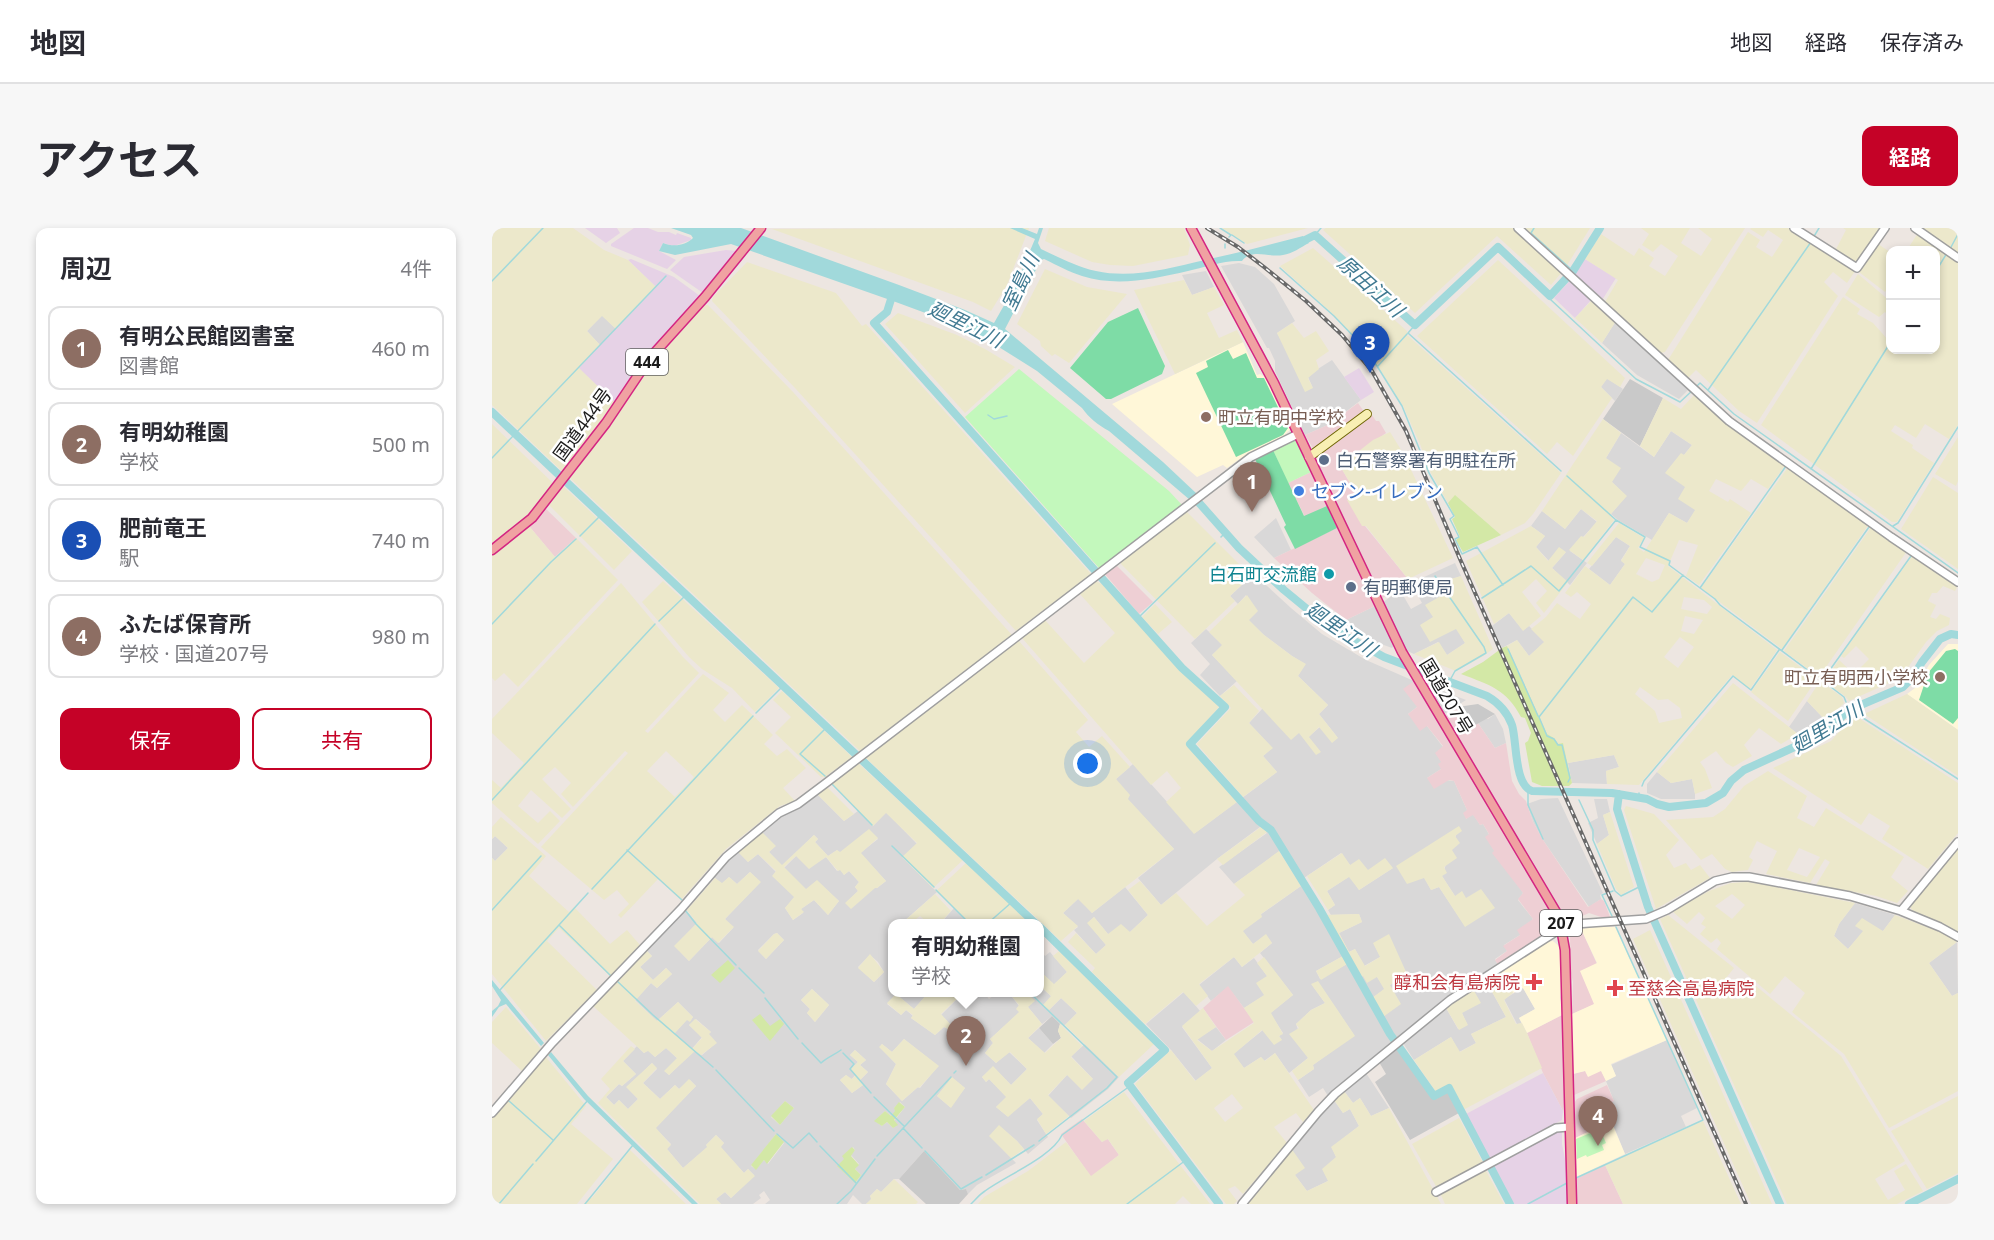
<!DOCTYPE html>
<html lang="ja">
<head>
<meta charset="utf-8">
<style>
	:root { --surface:#fff; --page:#f7f7f7; --text:#2b2b33; --muted:#7c7c81; --line:#e1e1e2; --accent:#c50227 }
	body { margin:0; font-family:"Noto Sans","Noto Sans JP",sans-serif; background:var(--page); color:var(--text) }
	.controls { position:absolute; right:18px; top:18px; display:grid; overflow:hidden; border-radius:12px; box-shadow:0 3px 9px #0003 }
	.controls button { width:54px; height:54px; display:grid; place-items:center; padding:0; border:0; border-bottom:2px solid var(--line); background:var(--surface); color:var(--text); font:30px sans-serif }
	.you { position:absolute; left:596px; top:536px; width:21px; height:21px; margin:-15px; border:4px solid #fff; border-radius:50%; background:#1a73e8; box-shadow:0 0 0 9px #1a73e833 }
	.badge { display:grid; place-items:center; width:39px; height:39px; border-radius:50%; background:var(--accent); color:#fff; font-size:20px; font-weight:700 }
	.pin { position:absolute; translate:-50% -50px; filter:drop-shadow(0 2px 3px #0008) }
	.pin::after { content:''; position:absolute; top:32px; width:21px; height:18px; background:inherit; clip-path:polygon(0 0,100% 0,50% 100%) }
	.popup { position:absolute; left:396px; top:691px; width:156px; height:78px; box-sizing:border-box; display:grid; place-content:center; border-radius:12px; background:var(--surface); filter:drop-shadow(0 2px 4px #0005); font-size:20px; white-space:nowrap; color:var(--muted) }
	.popup b { font-size:22px; color:var(--text) }
	.popup::after { content:''; position:absolute; left:50%; top:100%; margin-left:-12px; border:12px solid transparent; border-top-color:var(--surface) }
	.list { margin:0; padding:0; list-style:none }
	h2 { display:flex; justify-content:space-between; align-items:center; height:78px; margin:0; padding:0 24px; font-size:26px }
	h2 small { font-size:20px; font-weight:400; color:var(--muted) }
	.list li { display:grid; grid-template-columns:39px 1fr auto; gap:18px; align-items:center; box-sizing:border-box; height:84px; margin:0 12px 12px; padding:0 12px; border:2px solid var(--line); border-radius:12px }
	.list b { display:block; font-size:22px; white-space:nowrap }
	.list p { margin:0; font-size:20px; white-space:nowrap; color:var(--muted) }
	.list em { font-size:20px; font-style:normal; color:var(--muted) }
	.actions { display:flex; gap:12px; padding:18px 24px }
	.actions a { flex:1; padding:14px 0; border:2px solid var(--accent); border-radius:12px; text-align:center; font-size:21px; color:var(--accent) }
	.actions .main { background:var(--accent); color:#fff }
	.map { position:relative; flex:none; width:1466px; height:976px; overflow:hidden; border-radius:12px }
	header { display:flex; align-items:center; gap:36px; box-sizing:border-box; height:84px; padding:0 30px; background:var(--surface); border-bottom:2px solid var(--line) }
	header strong { font-size:28px }
	nav { display:flex; gap:33px; margin-inline-start:auto; font-size:21px }
	.intro { display:flex; align-items:center; justify-content:space-between; box-sizing:border-box; height:144px; padding:0 36px }
	h1 { margin:0; font-size:42px }
	.button { padding:15px 27px; border-radius:12px; background:var(--accent); color:#fff; font-size:21px; font-weight:700 }
	main { display:flex; gap:36px; padding:0 36px }
	aside { flex:1; background:var(--surface); border-radius:12px; box-shadow:0 3px 9px #0003 }
	.map>svg:first-child { display:block }
	.residential { fill:#d9d8d8; fill-rule:evenodd }
	.commercial { fill:#eecfd4 }
	.industrial { fill:#e6d2e6 }
	.education { fill:#fff7d8 }
	.religious { fill:#c9c9c9 }
	.farmland { fill:#ece8cb; fill-rule:evenodd }
	.grass { fill:#d3e8a6 }
	.park { fill:#c3f8bc }
	.pitch { fill:#7edca6 }
	.water { fill:#a1d9db }
	.lines { fill:none; stroke-linecap:round; stroke-linejoin:round }
	.stream { stroke:#a1d9db; stroke-width:1.5 }
	.river { stroke:#a1d9db; stroke-width:8 }
	.tertiary-casing { stroke:#9f9f9f; stroke-width:10 }
	.secondary-casing { stroke:#6f6605; stroke-width:10 }
	.trunk-casing { stroke:#d42582; stroke-width:11 }
	.tertiary { stroke:#fff; stroke-width:7 }
	.secondary { stroke:#f8efb3; stroke-width:8 }
	.trunk { stroke:#f0a2a2; stroke-width:8 }
	.rail-casing { stroke:#696969; stroke-width:4 }
	.rail { stroke:#fff; stroke-width:1.5; stroke-dasharray:4.5; stroke-linecap:butt }
	.education-dot { fill:#8d6e63; stroke:#fff; stroke-width:2 }
	.service-dot { fill:#5c6f8a; stroke:#fff; stroke-width:2 }
	.shop-dot { fill:#3f7fe0; stroke:#fff; stroke-width:2 }
	.culture-dot { fill:#0f9aa8; stroke:#fff; stroke-width:2 }
	.health-dot { fill:#e0444e; stroke:#fff; stroke-width:2 }
	.labels { text-anchor:middle; dominant-baseline:central; stroke-width:5; stroke-linejoin:round; paint-order:stroke }
	.shield { fill:#fff; stroke:#5f5f5f; stroke-width:1.5 }
	.shield-label { font-size:16px; font-weight:bold; fill:#1b1b1b }
	.education-label { font-size:18px; fill:#785e54; stroke:#fff; text-anchor:start }
	.street-label { font-size:18px; fill:#1b1b1b; stroke:#fff }
	.service-label { font-size:18px; fill:#4e5e75; stroke:#fff; text-anchor:start }
	.shop-label { font-size:18px; fill:#366cbe; stroke:#fff; text-anchor:start }
	.culture-label { font-size:18px; fill:#0d838f; stroke:#fff; text-anchor:end }
	.health-label { font-size:18px; fill:#be3a42; stroke:#fff; text-anchor:end }
	.water-label { font-size:20px; font-style:italic; fill:#417a92; stroke:#fff }
</style>
</head>
<body>
<header>
<strong>地図</strong>
<nav><a>地図</a><a>経路</a><a>保存済み</a></nav>
</header>
<div class="intro"><h1>アクセス</h1><a class="button">経路</a></div>
<main>
<aside>
<h2>周辺<small>4件</small></h2>
<ul class="list">
<li><span class="badge" style="background:#8d6e63">1</span><div><b>有明公民館図書室</b><p>図書館</p></div><em>460 m</em></li>
<li><span class="badge" style="background:#8d6e63">2</span><div><b>有明幼稚園</b><p>学校</p></div><em>500 m</em></li>
<li><span class="badge" style="background:#1a4fb4">3</span><div><b>肥前竜王</b><p>駅</p></div><em>740 m</em></li>
<li><span class="badge" style="background:#8d6e63">4</span><div><b>ふたば保育所</b><p>学校 · 国道207号</p></div><em>980 m</em></li>
</ul>
<div class="actions"><a class="main">保存</a><a>共有</a></div>
</aside>
<div class="map">
<svg width="1466" height="976" viewBox="0 0 1466 976">
	<rect width="100%" height="100%" fill="#ede6e1"/>
	<path class="residential" d="M747,35l16,4 19,17 21,37 -18,12 36,55 -5,-11 5,-5 19,-12 29,40 -31,24 -25,11 -30,-64v-10l-6,-13h-2l-46,-82z
		M714,43l8,16 -22,8 -10,-20z
		M110,87l14,14 -16,16 -13,-14z
		M1124,93l74,67 -11,11 -42,-24 -35,-32z
		M1115,150l16,11 -8,12 -14,-14z
		M1179,203l21,14 -8,10 -3,-1 4,33 11,23 -9,13 -18,-10 -17,27 -34,-20 -7,-6 15,-18 -14,-14 -6,-24 15,-25 33,24z
		M1089,281l16,13 -27,29 17,12 -17,22 -18,-17 14,-16 -17,9 -13,-14 9,-11 -14,-10 11,-15 23,18z
		M784,290l15,32 -17,8 -20,-21z
		M1124,309l14,9 -9,14 4,4 -15,21 -21,-16z
		M963,335l6,13 -27,9 31,58 -18,12 -9,-13 -24,12 -9,-4 -23,-47 18,-13 11,19 11,-6 -11,-20z
		M762,346l37,34 31,26 44,26 48,21 3,26 -9,7 19,12 16,21 -2,22 -14,9 27,3 13,29 -1,9 7,-5 7,11 3,-1 40,69 -5,7 15,19 -13,16 -16,10 3,6 -12,8 3,6 -48,32 -122,99 -5,-8 -14,9 -11,-17 16,-11 -1,-4 41,-30 -36,-53 -6,3 13,18 -14,7 -15,14 12,34 -19,15 -14,-20 -11,8 -3,-4 -17,11 -11,-14 30,-24 19,10 -3,-4 4,-3 -13,-20 23,-18 -33,-42 12,-10 -6,-8 -13,9 -11,-13 19,-14 -1,-2 41,-29 17,25 25,45 -27,15 4,8 27,-15 16,12 14,1 8,12 -13,9 12,19 6,-32 17,-11 -5,-9 -22,-8 -16,9 -9,-17 -6,3 -10,-19 23,-11 -3,-8 -28,1 -3,-5 7,-5 -8,-14 23,-15 9,14 34,-22 -26,2 -17,-5 -9,-12 -37,25 -20,-30 -50,36 -15,-17 48,-34 -7,-6 -43,32 -56,46 -23,-27 36,-29 -47,-50 -11,-20 17,-15 62,69 82,-61 -14,-16 9,-8 -23,-25 14,-15 28,31 8,-7 21,20 -12,-15 12,-10 18,11 -19,-24 9,-9 -30,-29 7,-12 -13,-8 -28,-21 -16,-15 -2,-25 -8,9 -8,-8zM967,599l-17,49 13,20 11,2 -1,28 -26,-39 -8,3 -7,-13z
		M883,378l19,39 -2,3 -19,-7 -27,-21z
		M1017,385l14,17 6,-4 16,16 -16,14 -12,-16 -15,8 -10,-22z
		M714,401l17,16 -11,10 25,26 -17,15 -20,-21 10,-11 -19,-21z
		M938,458l36,14 -22,14 -15,-24z
		M1315,473l19,20 -22,13h-6l-9,-7z
		M1003,486l8,15 3,14 -11,5 -17,-25 8,-5 2,1z
		M1122,527l5,12 -13,4 1,13 -35,-1 -4,-20z
		M1165,544l14,11 21,-4 3,15v5h-34l-14,-6v-9z
		M325,566l27,27 14,-10 15,15 13,-14 31,32 -14,14 34,34 -35,31 -10,1v8l-2,2 2,3v55l36,1 -14,16 -18,-15 -9,10 14,11 5,-5 7,6 -2,2 24,17 9,-8 4,2 3,-4 -10,-10 22,-22h21l5,6 8,-6h12l10,13 -2,3 3,3 -30,27 3,4 -8,10 11,10 13,-11 18,17 -16,16 -18,-18 -11,10 4,5 3,-3 18,18 -11,10 11,9 23,-18 13,16 -6,6 11,17 -20,17 -11,-13 -18,-15 -9,10 26,27 -39,22 -9,9 -2,-5 -6,1 -36,-39 -25,28h-5l-13,13 -4,-3 -7,7 2,3 -6,5h-4l-9,-9 -6,9h-82l5,-4 -6,-9 -5,4 2,3 -8,6h-32l-5,-5 9,-7 6,6 23,-23 -6,-6 -4,4 -24,-26 4,-4 -8,-8 -10,10 2,2 -25,21 -16,-19 4,-5 -16,-16 41,-42 -6,-6 -11,9 -4,-4 -15,14 -17,-16 14,-14 -5,-6 -25,24 11,12 -10,10 -9,-9 -5,5 -8,-8 13,-13 3,2 14,-12 -13,-13 14,-15 7,7 4,-3 7,7 11,-9 12,11 -13,12 4,4 26,-25 7,5 14,-12 -8,-9 3,-2 -15,-13 -7,6 13,12 -11,13 -17,-16 13,-15 3,2 3,-4 -15,-15 -21,19 -22,-21 16,-17 6,5 15,-14 -6,-6 -13,12 -13,-13 12,-11 -5,-5 38,-42 12,14 -22,23 14,15 23,-24 7,6 14,-15 -8,-9 35,-37 -10,-10 -13,12 -8,-7 -7,7 -9,-8 19,-22 5,-4 11,12 10,-8 18,18 -3,4 22,21 -10,11 8,12 10,-7 -2,-4 13,-9 14,15 11,-14 -22,-20 -11,9 -22,-22 13,-13 12,13 17,-11 11,14 3,-2 4,6 5,-4 10,11 -4,5 3,4 -12,12 5,5 24,-21 2,1 9,-7 -26,-28 18,-14 -9,-9 -29,23 -3,-3 -9,6 -13,-14 3,-3 -4,-4 -32,31 -13,-14 6,-6 -15,-15 22,-16 17,-7zM285,705l7,7 -18,19 -8,-9 16,-16zM378,727l8,7 6,10 -10,10 -16,-15zM320,761l17,16 -14,17 -8,-9 3,-4 -9,-9zM412,811l34,27 -18,22 -2,-1 -16,14 -16,-17 10,-20 -16,-17 2,-3 10,8zM363,822l11,10 -6,5 8,7 -9,9 4,4 -11,8 -12,-13 6,-5 5,5 5,-6 -5,-5 7,-7 -8,-7zM460,850l13,10 -15,19 -13,-11zM293,873l9,7 -14,17 -9,-8zM408,874l5,5 -11,14 3,4 -4,3 -6,-6 -5,4 -7,-5 10,-10 6,5 5,-5 -2,-3zM284,906l8,9 -16,21 -4,-4 -8,9 -5,-3zM361,919l2,3 -4,5 8,9 -4,5 6,6 -6,8 -17,-17 7,-7 -2,-3z
		M1066,570l45,95 -3,2 1,4 -12,8 -46,-67 -10,-18 -6,-18 14,-5z
		M1102,571h13l3,13 -7,3 6,20 -12,9 -9,-21 10,-5z
		M3,608l13,12 -13,13 -3,-3v-19z
		M633,659l23,28 -18,17 -22,2 -14,-17 -6,6 18,22 -10,9 -22,-24 4,-3 -15,-14 16,-15 13,15z
		M1363,675l40,12 -12,16h-19l-16,18 -14,-13 5,-12z
		M462,680l16,15 -30,1z
		M1465,714l1,51 -6,3 -23,-33z
		M548,722l5,6 5,-4 17,20 -13,13 -14,-14z
		M742,729l8,10 12,-9 13,18 -2,19 -21,13 -16,-21 -17,14 -12,-16z
		M994,753l20,36 -35,17 5,9 -17,9 -8,-15 -37,23 -11,-17 43,-35 12,21 9,-4 -5,-12 11,-24z
		M548,758l11,10 -2,14 12,-12 16,15 -12,12 -5,-1 -8,-8 -10,8 -14,-17 -1,-14 13,-1z
		M1031,760l12,21 -16,9 3,5 -5,1 -13,-25z
		M692,764l16,19 -18,16 30,41 -16,13 -25,-31 -25,-26z
		M724,799l10,13 -14,11 -15,-12z
		M547,800l14,16 -9,9 -16,-15z
		M1175,812l30,68 -16,8 5,11 -61,27 -20,-49 9,-4 -8,-20 10,-5 -5,-11z
		M593,816l34,33 -11,12 -37,29 -23,-22 19,-21 26,4 -22,-23z
		M874,845l23,35 -18,8 -11,-18 -7,5 -9,-12z
		M842,872l9,13 7,-4 9,17 -27,21 4,10 -8,24 -21,10 -12,-16 -4,-27z"/>
	<path class="commercial" d="M866,175l7,10 -51,37 -9,-15 25,-11z
		M880,187l4,6h3l7,12 -46,33 16,27 9,33 43,53 -28,21 -66,-140 2,-4z
		M819,244l16,34 -22,11 -17,-34z
		M53,280l31,30 -21,19 -26,-31z
		M845,300l38,78 -29,14 -34,-27 -38,-35z
		M623,336l38,38 -14,12 -35,-41z
		M922,453l113,185 28,53 -3,10 -54,36 -3,-5 12,-9 -4,-5 17,-11 -3,-5 16,-11 -15,-20 5,-6 -31,-40 2,-2 -9,-14 4,-3 -6,-10 -3,1 -7,-10 -7,4 -3,-6 4,-3 -13,-29 -5,-1 -15,9 -7,-11 14,-9 -3,-5 3,-2 -6,-9 8,-7 -16,-20 -7,5 -12,-17 9,-7 -14,-18z
		M967,480l11,20 8,-5 17,25 11,-5 6,38 7,13 7,7 7,21 10,18 45,67 13,-8 3,2 6,16 -6,1 -15,-5 -18,8 -5,-1 -122,-203z
		M1089,701l16,35 -2,40 -23,10 1,-32 -2,-9 -1,-37 5,-6z
		M736,758l26,36 -28,18 -23,-32z
		M1072,786l2,75 -3,22 -20,-38 -16,-40z
		M1109,842l5,11 -32,14 -1,-21 12,-3z
		M1115,857l7,16 -9,5 7,15 -37,17v-36l2,-3z
		M590,891l20,23 5,-4 12,17 -28,22 -30,-43z
		M1113,937l18,39h-47v-25z"/>
	<path class="industrial" d="M93,0h32l3,5 -14,10z
		M142,0h14l10,4h11l7,3 1,-2 14,5v2l-17,6 -11,-3 -4,8 17,9 -9,9 -56,-23v-2z
		M234,22l11,1 -34,42 -33,-23 14,-13z
		M139,31l43,18 26,19 -66,76 -20,30 -36,-34 78,-81 -28,-27z
		M1093,31l31,19 -17,27 -7,-6 -17,19 -21,-20 20,-22z
		M867,140l15,24 -13,8 -17,-23z
		M1051,845l20,38 -1,9 -15,8 1,1 -58,31 -24,-46z
		M1065,903l5,1v12l4,20 2,40h-54l-21,-39z"/>
	<path class="education" d="M751,114l14,33 3,-1 5,3 26,52 -9,8 -34,16 -21,15 -4,-3 -26,12 -85,-73z
		M1456,416h10v86l-51,-36 8,-6 14,-23z
		M1104,699h19l52,113 -56,24 5,12 -10,5 -5,-10 -13,6 -3,-6 -12,3 -1,-60 22,-10 -14,-33 17,-8 -16,-34z
		M1061,713l7,6 2,10 1,20 -3,21 4,16 -37,19 -8,-15 16,-9 -12,-21 -10,5 -13,-22 37,-24 9,-5z
		M1119,893l14,33 -49,23 -1,-39z"/>
	<path class="religious" d="M1138,151l33,19 -23,48 -37,-27z
		M986,476l17,10 -25,14 -11,-20 5,-2z
		M560,788l8,8 -2,7 3,7 -8,6 -14,-16z
		M906,819l35,51 14,-7 12,22 -49,27 -35,-58 11,-8 -7,-12z
		M432,923l36,39 6,-1 2,5 -9,10h-33l-27,-25z"/>
	<path class="farmland" d="M0,0h81l31,22 24,10 28,27 -40,42 -14,-13 -15,15 13,14 -21,23 35,34 -12,19 -39,51 -71,-67z
		M537,0l-22,57 -16,26 -18,-9 -201,-73z
		M557,0h135l6,17 -2,10 -55,11 -23,-1 -18,-3 -47,-21z
		M730,0h86l-61,16z
		M834,0h188l48,44 -11,13 -54,-49 -82,77 -92,-83z
		M1031,0h67l-24,39z
		M1149,0h49l-9,15 20,13 11,-17 -14,-11h47l-80,124 -4,1 -56,-51 13,-22 -33,-21 16,-25 33,22 5,-8 15,10 -5,8 16,10 13,-20 -17,-12 -8,8 -11,-7 7,-11z
		M1259,0h37l67,43 -8,12 -14,-11 -9,10 14,14 -81,127 -18,-12 -43,-41 -8,8 -20,-18 80,-128 12,8 -4,7 16,10 11,-17 -15,-10 -5,7 -13,-8z
		M1351,0h38l-22,32 -6,2 -18,-11 11,-21z
		M1428,0h38v28z
		M1426,5l40,30v162l-9,14 -24,-15 -9,14 -21,-13 -4,6 22,14 -1,3 22,15 -37,59h-5l-131,-97 82,-128 17,12 -3,5 16,9 17,19v8h46v-100h-29z
		M1386,16l12,8v33l-5,7 -26,-20z
		M821,20l94,83v4l154,138 -28,41 -8,9 -24,12 -45,-39 -8,7 -17,-30 -11,-29 -17,-38 -25,-40 -20,-26 -24,-25 -54,-49z
		M1006,32l127,118 -5,9 -13,-8 -6,8 11,11 -39,58 -16,-14 -10,12 -130,-118z
		M255,34l89,31 26,33 4,-2 225,250 -75,57 -221,-243 -83,-87 1,-4z
		M553,41l42,18 40,7 -58,69 -14,-9 -3,2 -11,-10 -1,-5 -23,-17z
		M1366,46l32,27v16l-5,-5 -6,5 -34,-22z
		M692,52l8,15 22,-8 10,18 -17,8 12,25 18,-8 6,12 -68,32 -41,-84z
		M1101,71l23,22 -14,22 -27,-25z
		M213,77h3l85,87 219,243 -152,116 -291,-274 39,-49 23,-37 27,-36z
		M406,85l59,22 28,14 30,18 -50,46 -80,-89z
		M800,95l12,15 12,-7 13,20 -13,9 3,9 -11,9 5,10 -8,4 -28,-59z
		M1203,166l30,28 61,42 -18,25 -17,-10 -10,12 -25,-12 -7,12 19,11 2,-3 21,14 -52,72 -13,-9 12,-31 -19,-5 -11,26 109,84 -27,39 -18,-14 -93,110 -32,-1 -1,-13 13,-4 -5,-12 -46,8 -5,-19h-5l-4,-6 -7,-4 -40,-88 10,-6 12,16 15,-14 -13,-13 15,-12 11,-14 23,16 11,-15 -14,-12 -6,5 -6,-4 20,-27 25,19 15,-21 -4,-3 9,-15 -14,-9 -24,29 -5,-3 32,-40 25,15 -6,10 6,4 25,-39 18,10 8,-13 -17,-11 7,-12 -20,-14 16,-20 3,2 8,-10 -21,-14 -17,26 -14,-11 23,-48 18,11zM1154,330l19,7 -6,14 -7,3 -16,-8zM1192,369l20,3 8,7 -5,7 -26,-5zM1193,388l18,4 -9,14 -13,-3zM1188,409l14,10 -16,21 -14,-11zM1148,459l18,13 10,-1 12,9 2,10 -23,5 -4,-12 -20,-17z
		M1111,191l18,14 -15,25 15,10 -9,14 15,14 -17,19 4,5 -31,40 -14,-10 12,-14 3,1 13,-16 -16,-12 -16,20 -23,-18z
		M0,196l62,60 -26,34 -36,28z
		M898,204l13,21 50,105 -45,21 -42,-53h-4l-15,-26 9,-7 -16,-27 33,-26z
		M1466,209v44l-2,5 -21,-12z
		M1297,238l80,58 -87,125 -81,-61z
		M1441,249l25,16v76l-57,-40z
		M70,257l70,66 -18,19 -66,-66z
		M694,283l65,65 -21,20 5,5 -40,38 -74,-75v-3z
		M37,298l26,31 21,-19 42,42 -100,107 -14,-14 -9,8 -3,-3v-123z
		M1039,298l14,10 -9,11 12,14 11,-14 7,5 -14,16 16,14 -24,31 -8,-10 11,-12 -11,-12 -14,13 19,24 -18,15 -14,-18 -15,11 -28,-63z
		M1380,298l35,25 -88,126 -35,-26z
		M1421,327l45,30 -3,6 -12,-5 -6,7h-5l-4,8 8,4 -6,12 6,2 4,-5 10,4 -1,7 -12,6 -11,11 -22,31 -6,6 -49,22 -4,-5 -21,-15 15,-21 15,14 15,-15 -13,-13 -12,12 -3,-2z
		M969,348l32,73 -11,8 -26,14 -42,-17 25,-12 8,13 18,-12 -9,-14 -26,13 -10,-17 13,-8 -8,-12 16,-9 -7,-12z
		M171,353l116,107 -24,24 -23,-24 -30,-19 -13,-12 -47,-55z
		M603,353l7,3 76,85 41,38 -33,37 51,58 -43,32 -28,-32 15,-14 -14,-17 -16,14 -129,-147 1,-3 21,-16 40,44 31,-30 -36,-40z
		M129,355l62,74 16,16 -54,58 3,2 55,-59 26,19 -16,17 12,12 17,-17 31,30 -9,9 13,12 10,-7 19,19 -23,20 12,13 -15,5 -54,43 -45,51 -23,-21 -37,39 -3,-3 11,-11 -12,-14 -13,10 -63,-53 87,-94 -3,-2 -52,56 -12,-13 10,-11 -16,-16 -13,12 29,30 -9,9 -31,-28 -13,16 20,17 12,-12 10,10 -22,23 -46,-41v-23l9,8 23,-25 -32,-30v-14zM174,523l28,26 -19,20 -28,-26z
		M755,367l11,16 -9,9 15,15 28,21 14,8 -8,12 30,29 -9,9 19,24 -6,5 -13,-16 -10,10 12,15 -5,3 -17,-22 -8,7 -79,-85 10,-10 -13,-13z
		M663,376l17,18 -14,12 -16,-17z
		M527,413l69,79 -12,12 13,15 13,-11 28,31 -14,12 14,16 -2,4 46,50 -82,64 -14,-14 -15,14 15,13 -17,15 -196,-184 150,-115z
		M1288,424l37,27 -29,42 -37,-29z
		M1328,453l22,16 2,6 -18,18 -19,-20z
		M1241,455l65,51 -17,10 -22,-16 -15,17 8,11 -19,11 -7,-4 -10,-12 -16,11 5,7 7,19 -17,6 -3,-15 -21,4 -14,-11z
		M742,457l25,26 -10,12 24,25 -10,8 14,16 -34,25 -46,-53 34,-36 -11,-12z
		M290,463l70,66 -27,20h-4l-46,-44 16,-16 -18,-17z
		M1415,466l51,36v46l-94,-62z
		M1365,489l101,66v50l-30,36 -46,-30 8,-13 -21,-13 -8,12 -88,-57 58,-27 15,-17z
		M366,535l105,97 -30,28 -31,-31 15,-14 -31,-30 -13,13 -42,-43z
		M1276,543l39,25 -10,22 17,9 12,-19 78,49 -13,20 17,14 -11,12 -21,-7 -60,-11 14,-23 -5,-3 -15,24 -44,-9 11,-23 -20,-10 -8,16 4,3 -5,10 -16,2 -7,-3 -13,-15 -11,6 -35,-40 47,-3 12,-8 19,-23zM1307,620l21,9 -13,20 -20,-7z
		M335,559l27,27 -10,7 -27,-27z
		M1134,578l28,8 25,26 -13,15 8,13 12,-5 5,7 9,-5 10,13 -54,31 -32,-99z
		M1118,584l24,75 -13,8 -5,-6 -19,-45 12,-9 -6,-20z
		M9,589l45,39 -17,20 40,36 5,-5 36,37 17,-14 13,15 -30,31 -51,-48 -12,13 50,49 -51,51 -54,-67v-116l3,3 13,-13 -13,-12 -3,3v-12z
		M967,598l3,5 -7,5 5,7 -8,7 5,8 -13,9 3,6 -5,3 13,20 7,-5 4,7 15,-9 14,19 -30,19 -26,-40 -8,3 -7,-12 -17,6 -11,-18z
		M769,599l6,5 -44,33 -6,-6z
		M377,601l9,9 -17,15 25,28 -9,7h-2l-24,21 -6,-6 13,-12 -3,-4 4,-5 -10,-11 -5,4 -4,-5 -2,1 -12,-14 -17,12 -13,-13 -12,11 22,22 11,-9 22,21 -11,14 -14,-15 -13,9 3,3 -11,8 -8,-12 9,-11 -22,-21 4,-5 -18,-17 -10,8 -10,-10 24,-20 14,14 -7,6 13,13 32,-30 4,4 -3,3 13,14 9,-6 3,2z
		M1466,619v85l-14,-8 -30,-11 -5,-8z
		M787,623l22,35 -40,28 1,3 -19,14 10,13 13,-10 6,9 -30,24 -8,-10 -35,27 9,12 -12,10 -13,-14 -38,32 -53,-52 3,-4 -27,-26 8,-9 20,21 10,-9 -19,-22 7,-6 14,17 13,-10 9,8 18,-17 -20,-25 12,-9 21,24 15,-12 31,33 38,-31 -11,-11z
		M850,625l8,12 9,-6 9,11 17,-12 8,10 -34,22 -10,-13 -22,14 8,14 -7,5 -21,-34z
		M474,635l64,60h-39l-2,-2 -3,2h-16l-34,-32z
		M258,644l11,10 -36,37 9,8 -16,16 -6,-6 -23,24 -15,-15 23,-23 -10,-13 28,-32 7,5 7,-6 8,7z
		M1255,654l19,3 89,18 -16,21 -5,12 14,13 15,-18 -8,-5 7,-8 21,13 12,-16 53,20 9,7 -28,21 23,33 6,-3v98l-69,37 -45,-74 -52,-42 13,-19 -20,-17 -15,18 -53,-45 4,-6 -4,-5 -6,5 -11,-9 6,-7 -5,-3 4,-6 -6,-6 -12,12 -15,-13 37,-20 22,-8zM1240,666l13,11 -13,14 -17,-13z
		M443,666l16,17 -11,12h-12l-8,-7 -9,7h-9z
		M867,686l3,8 -23,11 10,19 6,-3 10,17 15,-9 -7,-14 16,-9 18,40 -17,11 11,19 -18,13 -11,-19 12,-9 -7,-12 -10,6 -4,-7 -5,4 -11,-16 -26,16 -5,-9 27,-15 -23,-41z
		M1176,687l66,53 -15,19 16,13 15,-19 91,75 64,105 -30,18 13,21 17,-10 -11,-19 12,-7 17,27 -26,13h-110l-127,-285z
		M1158,702l122,274h-21l-118,-265z
		M285,705l7,7 -18,19 -8,-8 16,-17z
		M155,723l5,5 -12,11 13,13 13,-12 6,6 -15,14 -6,-5 -16,18 22,20 21,-19 15,15 -3,5 -3,-2 -13,14 18,15 10,-11 -13,-13 6,-6 16,13 -2,2 8,9 -16,12 -6,-4 -26,24 -5,-4 13,-13 -11,-10 -11,9 -7,-6 -4,2 -51,-47z
		M567,723l95,93 -35,33 -54,-52 12,-12 -16,-15 -12,12 -6,-5 8,-9 -11,-10v-15l14,13 13,-12 -14,-16z
		M378,726l14,18 -10,10 -16,-14z
		M772,729l29,38 -22,18 12,21 -4,2 3,4 -8,5 -12,-15 -28,24 10,14 17,-11 4,4 10,-8 39,57 -11,12 -7,-9 -22,14 13,16 -44,51 -8,-8 -7,3 9,12 -3,3h-8l-91,-120 36,-34 24,31 17,-13 -30,-42 21,-18 13,19 -19,13 15,11 42,-28 -10,-15 20,-13 -8,-12 11,-7 -10,-13zM740,866l11,14 -18,14 -11,-14z
		M1008,743l13,22 -9,7 12,24 6,-1 5,10 15,35 -79,42 -13,-25 -14,7 -22,-32 37,-23 9,15 16,-9 -5,-9 35,-17 -20,-36z
		M826,753l37,55 -42,29 1,4 -16,11 -6,-9 16,-13 -19,-24 10,-6 -3,-4 15,-14 14,-7 -14,-19z
		M320,761l17,16 -14,17 -8,-9 3,-4 -9,-9z
		M981,761l8,14 -19,10 6,12 -9,5 -13,-22z
		M436,765h35l-22,21 10,11 -3,4 -4,-2 -9,8 -24,-17 2,-3 -7,-5 -5,5 -14,-12 9,-9 18,15z
		M535,765l8,8 -7,6 14,17 -14,14 17,15 16,-15 -3,-7 2,-7 22,22 -11,11 22,22 -11,11 -15,-15 -19,20 21,21 -23,18 -9,-15 6,-5 -13,-16 -22,19 -12,-10 10,-10 -17,-18 -3,3 -4,-5 11,-11 18,19 16,-16 -17,-17 -14,11 -11,-10 8,-10 -3,-4 29,-27 -3,-3 3,-4 -10,-12z
		M14,779l35,42 -19,22 -30,-28v-21z
		M412,811l35,27 -20,22 -1,-1 -16,14 -16,-17 10,-20 -17,-17 3,-3 10,8z
		M139,818l4,3 -12,12 13,13 -14,12 -3,-2 -13,13 8,8 5,-5 9,9 10,-10 -12,-12 26,-24 5,5 -14,15 17,16 15,-14 4,4 10,-10 7,7 -40,42 15,17 -4,4 16,19 24,-21 -1,-2 10,-10 8,8 -3,4 23,26 4,-4 7,7 -24,22 -6,-6 -9,7 5,5h-21l-102,-101 12,-14 -9,-10z
		M363,822l11,10 -6,5 8,7 -9,9 4,4 -11,8 -12,-13 6,-5 6,4 4,-4 -5,-6 7,-7 -8,-7z
		M53,828l41,50 -15,18 42,35 -36,45h-85v-86z
		M460,849l13,11 -14,20 -14,-12z
		M852,863l9,12 7,-5 11,18 18,-8 52,96h-191l-2,-2 43,-54 14,20 -10,7 12,16 21,-10 -6,-12 14,-12 -5,-10 28,-21 -9,-17 -7,4 -9,-13z
		M632,864l86,112h-19l-8,-8 -8,8h-197l6,-7 44,-26 38,-29 25,34 28,-21 -11,-16 -6,3 -18,-21z
		M1466,868v77l-31,16 -36,-58z
		M967,890l24,45 -46,25 -25,-44z
		M1211,893l38,83h-118l-18,-39z
		M507,897l18,16 7,8 -13,9 -22,-22z
		M138,922l56,54h-102l6,-7 2,1z
		M993,941l19,35h-59l-5,-11z
		M402,951l24,23 -2,2h-50l5,-5 -1,-3 7,-7 4,3z"/>
	<path class="grass" d="M963,267l46,40 -38,17 -7,-12 4,-3 -8,-18 3,-2 -7,-14z
		M1015,418l40,88 7,4 4,6 5,-1 9,40 -3,3h-27l-10,-4 -7,-39 3,-2 3,-8 -6,-15 -4,-1c-15,-28 -31,-32 -60,-43l22,-12 19,-14z
		M236,732l7,8 -15,15 -9,-8z
		M268,786l10,12 10,-7 4,5 -14,17 -18,-21z
		M293,873l9,7 -14,17 -9,-9z
		M407,874l6,5 -11,13 4,5 -5,3 -6,-6 -5,4 -8,-5 11,-10 6,5 4,-5 -1,-3z
		M284,906l8,8 -17,22 -3,-4 -8,10 -5,-5z
		M360,919l3,3 -4,6 8,9 -4,4 6,6 -6,8 -18,-17 7,-7 -2,-3z"/>
	<path class="park" d="M527,141l150,122 13,14 -83,63 -134,-151z
		M803,211l16,33 -23,11 -15,-33z
		M1108,901l6,14 -4,2 2,5 -17,7 -1,-2 -9,4 -1,-20z"/>
	<path class="pitch" d="M646,80l27,58 -3,8 -51,25h-5l-36,-31 38,-46z
		M736,122l5,9 13,-6 11,25h7l24,50 -5,7 -47,22 -40,-84 12,-6 -2,-6z
		M781,222l31,66 23,-10 10,22 -42,21 -11,-22 2,-2 -31,-66z
		M1463,421l3,2v67l-5,6 -34,-24 9,-27 18,-22z"/>
	<path class="water" d="M179,0h70l158,57 66,25 29,13 21,-37 20,-47 -25,-11h12l15,6 2,-6h4l-5,15 3,6c17,8 36,18 55,22 36,8 74,-3 109,-11 33,-7 66,-16 98,-24l6,7c-8,4 -17,11 -26,12 -14,3 -31,-7 -41,6 -18,-1 -37,6 -54,10 -35,8 -71,16 -106,5 -13,-4 -25,-11 -38,-17l-3,1 -36,69 158,133 34,32 -7,6 -81,-69c-11,-6 -20,-13 -27,-23l-45,-37 -51,-32 -28,-14 -65,-24 -162,-57 -56,11 -16,-4 4,-8c10,4 22,3 30,-5l-2,-3z
		M0,752l52,63 -3,3 -35,-42 -7,3 -7,10v-6l6,-5 3,-6 -9,-14z
		M59,824l37,44 110,108h-6l-108,-105 -36,-44z"/>
	<g class="lines">
		<path class="stream" d="M728,0l11,7 -2,2
			M1042,0l-3,5 42,38
			M740,7l12,8
			M823,7l6,-7
			M1321,10l6,-10
			M733,20v-4
			M1458,21l8,-15
			M788,40l54,48 23,24 20,26 25,40 27,67 25,43 -4,3 9,18 -4,2 7,15 15,-7 26,38
			M1444,43l11,-18
			M0,53l51,-53
			M1058,68l1,4 85,79 44,23 13,-12
			M923,97l-7,8 153,138
			M886,138l29,-32
			M1204,159l4,-4 34,31 224,159
			M1216,162l103,-148
			M496,187l6,4 13,-3
			M0,230l174,-182
			M1319,241l79,-126
			M1075,248l49,44 29,17 -5,10 30,14 -1,4 46,34 5,6 97,72
			M1401,298l5,-3 60,-96
			M88,308l21,-21
			M729,309l4,-4
			M943,348l49,71 2,6 -31,18 -6,11
			M1208,360l86,-122
			M990,370l49,-32 28,25 57,-71
			M646,390l77,-75
			M167,393l27,-26
			M0,396l59,-62 25,-23
			M1016,421l30,67
			M1290,422l87,-123
			M1330,453l89,-125
			M1331,453l21,16 2,5
			M1364,479l4,9 98,63
			M1356,480l1,2
			M264,485l27,-27
			M333,548l-25,-22 27,-27
			M1076,554l2,-4 -8,-33h-4l-4,-6 -7,-3 -8,-19 94,-120 19,15 31,-37
			M339,555l41,42
			M1150,558l2,-5 89,-105 18,14 28,-40
			M1036,562v15l15,34
			M1147,565v4
			M0,572l163,-176
			M1087,572l14,30v10l22,51 6,5 20,-10
			M400,618l42,41
			M135,622l55,50
			M225,645l11,-13
			M100,661l161,-173
			M444,662l34,34
			M209,664l12,-15
			M194,681l-1,1 11,14 40,41
			M0,682l49,-54
			M1120,688l-10,-21 11,-4
			M495,696l25,-22
			M68,698l51,50
			M247,740l25,25
			M125,753l36,34 60,52
			M8,762l88,-97
			M537,764l88,85 -10,11 -68,53
			M273,770l33,41
			M310,815l19,20c7,-6 13,-8 20,-13
			M351,825l11,11 -4,5 21,24
			M224,842l58,61
			M462,845l2,-2
			M633,854l3,1
			M382,869l30,29
			M17,873l44,39
			M411,900l19,20
			M285,906l16,14 16,-15 8,9
			M328,918l36,37
			M433,923l36,38 21,-12
			M385,928l74,-79
			M44,933l52,-61
			M494,947l48,-30
			M1084,950l127,-58 -87,-193
			M7,976l34,-40
			M93,976l48,-59
			M345,976l14,-13 24,-32
			M479,976c5,-5 9,-10 14,-13 20,-15 67,-34 77,-56l68,-49
			M635,976l59,-44
			M1036,976l39,-21"/>
		<path class="river" d="M807,15l16,-8 100,90 83,-78 52,49 23,-25 27,-43
			M401,65l-6,19 -13,11 308,345 43,39 -35,37 69,77 12,9 48,78 71,126 44,62 15,-8 61,116
			M0,184l544,512
			M701,268l46,52 45,42 34,28 24,16 42,23 103,39c12,7 20,15 25,29 5,16 2,60 20,66l80,2 35,6 10,5 12,3 37,-4 17,-10 8,-12 13,-11 79,-36 26,-24 54,-23 10,-10 9,-15 18,-23 11,-5 7,1
			M1127,566l-2,15 31,98 132,297
			M548,699l125,123 -37,33 91,121
			M1417,976l49,-25"/>
		<g class="tertiary-casing">
			<path id="tertiary" d="M1026,0l211,193 162,116 67,45
				M1302,0l63,40 28,-40
				M1423,0l43,30
				M1409,683l57,-69
				M0,885l60,-70 129,-134 45,-52 53,-44 19,-9 28,-21 425,-326 47,-23
				M944,964l120,-64 13,-1
				M750,976l76,-92 17,-18 115,-94 96,-62 16,-10 13,-4 71,-5 21,-9 48,-29 17,-4h17l101,19 51,15 39,16 18,10"/>
		</g>
		<g class="secondary-casing">
			<path id="secondary" d="M817,229l58,-43"/>
		</g>
		<g class="trunk-casing">
			<path id="trunk" d="M699,0l83,155 128,269 157,265 6,33 7,254
				M0,322l40,-32 74,-95 43,-64 56,-62 56,-69"/>
		</g>
		<use href="#tertiary" class="tertiary"/>
		<use href="#secondary" class="secondary"/>
		<use href="#trunk" class="trunk"/>
		<g class="rail-casing">
			<path id="rail" d="M715,0l31,19 26,20 42,34 36,34 30,36 34,60 54,128 286,645"/>
		</g>
		<use href="#rail" class="rail"/>
	</g>
	<g class="education-dot">
		<circle cx="714" cy="189" r="6"/>
		<circle cx="1448" cy="449" r="6"/>
	</g>
	<g class="service-dot">
		<circle cx="832" cy="232" r="6"/>
		<circle cx="859" cy="359" r="6"/>
	</g>
	<circle class="shop-dot" cx="807" cy="263" r="6"/>
	<circle class="culture-dot" cx="837" cy="346" r="6"/>
	<g class="health-dot">
		<path d="M1039 745h6v6h6v6h-6v6h-6v-6h-6v-6h6z"/>
		<path d="M1120 751h6v6h6v6h-6v6h-6v-6h-6v-6h6z"/>
	</g>
	<g class="labels">
		<g class="shield">
			<rect x="134" y="121" width="42" height="26" rx="4.5"/>
			<rect x="1048" y="682" width="42" height="26" rx="4.5"/>
		</g>
		<g class="shield-label">
			<text x="155" y="134">444</text>
			<text x="1069" y="695">207</text>
		</g>
		<g class="education-label">
			<text x="726" y="189">町立有明中学校</text>
			<text x="1436" y="449" text-anchor="end">町立有明西小学校</text>
		</g>
		<g class="street-label">
			<text transform="translate(90 196) rotate(-54)">国道444号</text>
			<text transform="translate(955 468) rotate(59)">国道207号</text>
		</g>
		<g class="service-label">
			<text x="844" y="232">白石警察署有明駐在所</text>
			<text x="871" y="359">有明郵便局</text>
		</g>
		<g class="shop-label">
			<text x="819" y="263">セブン-イレブン</text>
		</g>
		<g class="culture-label">
			<text x="825" y="346">白石町交流館</text>
		</g>
		<g class="health-label">
			<text x="1028" y="754">醇和会有島病院</text>
			<text x="1136" y="760" text-anchor="start">至慈会高島病院</text>
		</g>
		<g class="water-label">
			<text transform="translate(528 54) rotate(-65)">室島川</text>
			<text transform="translate(879 58) rotate(42)">原田江川</text>
			<text transform="translate(474 96) rotate(26)">廻里江川</text>
			<text transform="translate(849 401) rotate(34)">廻里江川</text>
			<text transform="translate(1335 499) rotate(-31)">廻里江川</text>
		</g>
	</g>
</svg>
<div class="controls">
<button>+</button>
<button>−</button>
</div>
<div class="you"></div>
<div class="pin badge" style="left:760px;top:284px;background:#8d6e63">1</div>
<div class="pin badge" style="left:474px;top:838px;background:#8d6e63">2</div>
<div class="popup"><b>有明幼稚園</b>学校</div>
<div class="pin badge" style="left:878px;top:145px;background:#1a4fb4">3</div>
<div class="pin badge" style="left:1106px;top:918px;background:#8d6e63">4</div>
</div>
</main>
</body>
</html>
